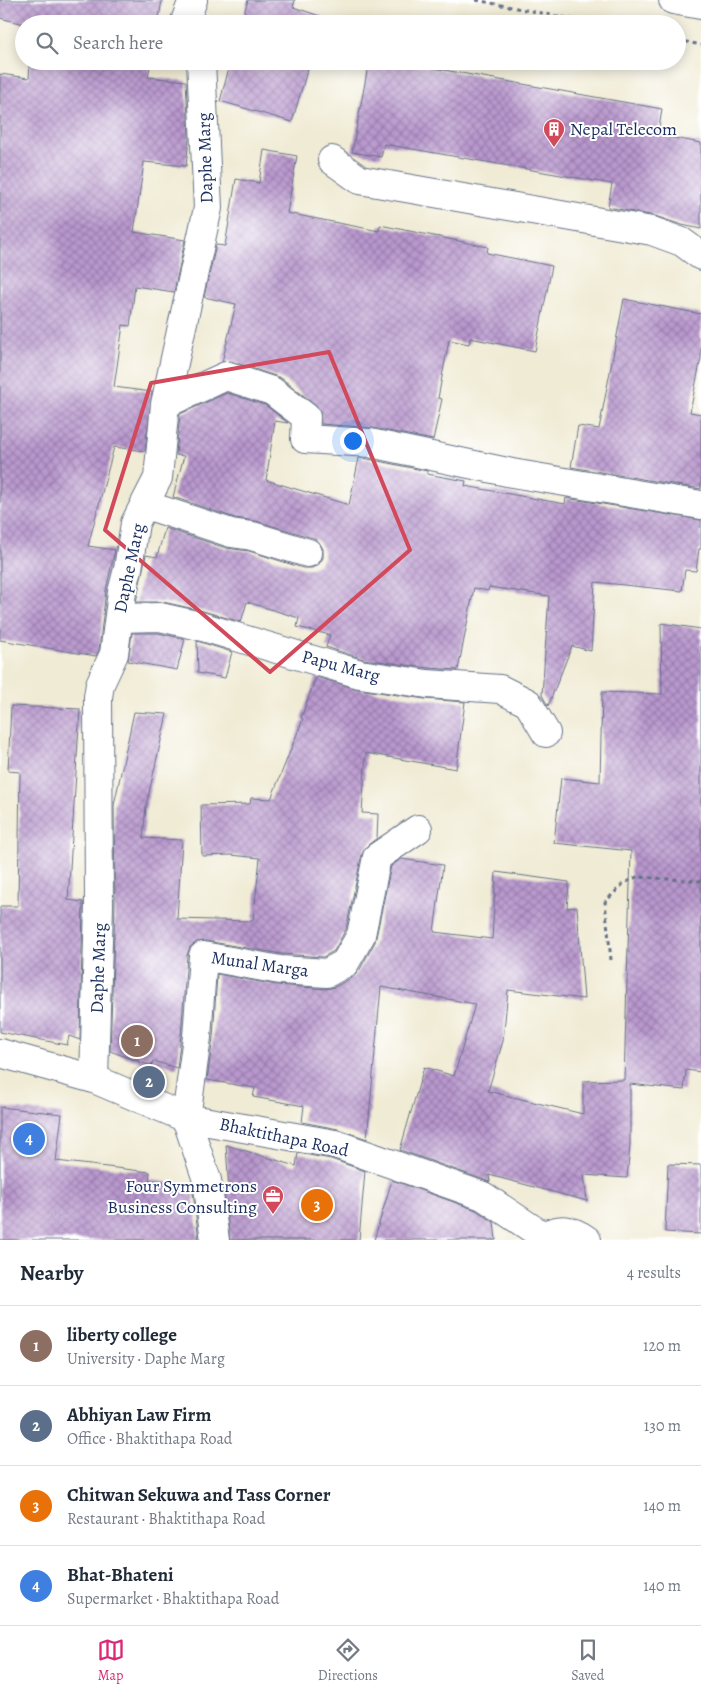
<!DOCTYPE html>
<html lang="en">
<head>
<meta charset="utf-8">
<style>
	:root { --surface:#fff; --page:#f2f2f3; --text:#1f2937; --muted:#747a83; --line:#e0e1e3; --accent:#db2777 }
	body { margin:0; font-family:Alegreya,serif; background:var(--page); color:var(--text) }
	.you { position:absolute; left:352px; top:440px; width:18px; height:18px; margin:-12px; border:4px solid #fff; border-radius:50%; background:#1a73e8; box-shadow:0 0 0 8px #1a73e833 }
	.badge { display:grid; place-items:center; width:32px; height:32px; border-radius:50%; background:var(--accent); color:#fff; font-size:16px; font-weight:700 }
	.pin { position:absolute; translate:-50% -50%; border:2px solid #fff; box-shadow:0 1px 5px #0006 }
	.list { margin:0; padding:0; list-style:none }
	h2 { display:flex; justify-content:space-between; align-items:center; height:65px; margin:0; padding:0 20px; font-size:21px }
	h2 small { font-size:16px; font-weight:400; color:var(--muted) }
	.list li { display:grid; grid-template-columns:32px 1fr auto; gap:15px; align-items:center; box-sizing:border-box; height:80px; padding:0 20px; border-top:1px solid var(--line) }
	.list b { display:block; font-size:19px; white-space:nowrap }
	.list p { margin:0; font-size:16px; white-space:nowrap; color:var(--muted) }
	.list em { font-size:16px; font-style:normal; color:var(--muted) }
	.icon { flex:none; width:28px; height:28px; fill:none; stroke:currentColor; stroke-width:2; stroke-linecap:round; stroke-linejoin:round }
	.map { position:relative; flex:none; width:701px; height:1240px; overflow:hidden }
	.search { position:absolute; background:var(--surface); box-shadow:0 2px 12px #0003; left:15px; right:15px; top:15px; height:55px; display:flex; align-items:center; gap:12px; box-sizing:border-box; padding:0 18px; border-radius:28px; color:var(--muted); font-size:19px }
	.sheet { height:385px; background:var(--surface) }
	nav { display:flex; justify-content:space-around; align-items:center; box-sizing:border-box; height:70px; border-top:1px solid var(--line); background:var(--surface); font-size:14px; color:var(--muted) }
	nav a { display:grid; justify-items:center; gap:2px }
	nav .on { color:var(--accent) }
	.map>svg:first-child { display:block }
	.building { fill:url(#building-cross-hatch) }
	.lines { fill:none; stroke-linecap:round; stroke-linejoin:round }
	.street-casing { stroke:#667187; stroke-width:30 }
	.secondary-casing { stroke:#667187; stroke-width:30 }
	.path { stroke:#667187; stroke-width:3; stroke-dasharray:4 4; stroke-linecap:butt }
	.street { stroke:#fff; stroke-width:28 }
	.secondary { stroke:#fff; stroke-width:28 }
	.marked { fill:none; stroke:#d1495b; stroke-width:4; stroke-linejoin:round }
	.labels { text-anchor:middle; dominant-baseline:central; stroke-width:4; stroke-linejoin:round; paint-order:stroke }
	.poi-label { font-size:18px; fill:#1b2f5e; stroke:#fff; text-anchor:start }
	.street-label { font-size:18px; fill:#1b2f5e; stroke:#fff }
</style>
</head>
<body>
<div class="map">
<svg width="701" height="1240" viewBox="0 0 701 1240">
	<defs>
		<pattern id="building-cross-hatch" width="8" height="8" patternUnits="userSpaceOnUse" patternTransform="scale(1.25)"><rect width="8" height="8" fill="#b998ce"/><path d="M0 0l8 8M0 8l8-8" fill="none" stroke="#967caa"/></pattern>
	</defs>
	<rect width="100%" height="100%" fill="#fff"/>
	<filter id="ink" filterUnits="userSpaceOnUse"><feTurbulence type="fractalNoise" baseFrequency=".02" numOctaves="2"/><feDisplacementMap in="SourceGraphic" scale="10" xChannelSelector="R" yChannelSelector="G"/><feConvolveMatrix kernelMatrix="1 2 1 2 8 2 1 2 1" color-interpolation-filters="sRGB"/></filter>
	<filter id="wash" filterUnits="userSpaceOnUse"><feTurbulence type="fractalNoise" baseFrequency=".0096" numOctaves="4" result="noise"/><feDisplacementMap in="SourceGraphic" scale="20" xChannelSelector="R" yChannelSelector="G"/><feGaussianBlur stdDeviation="1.12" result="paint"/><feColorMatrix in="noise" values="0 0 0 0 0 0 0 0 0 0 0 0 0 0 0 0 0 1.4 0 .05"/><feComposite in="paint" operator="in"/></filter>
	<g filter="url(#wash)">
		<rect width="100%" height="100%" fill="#f0ebd4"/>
		<g id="blocks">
			<path class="building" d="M0,0h162l-4,24h-134l-24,-6z
				M248,0h47l-2,7 30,10 -2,7h-80z
				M30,61h121l-3,16 38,4 3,57 -3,28 -42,-4 -10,70 51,8 -11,52 -39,-6 -5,40 -7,-1 -9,62 38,5 -7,59 -31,-4 -26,99 27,4 -9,40 -7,60 -3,6 -96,-16v-566l29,4z
				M231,61h79l-18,61 -72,-21z
				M369,61h25l268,48 -4,26 43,8v86l-19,-4 -27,-9 -47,-9 4,-23 -228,-40 -3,13 -29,-5z
				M264,150l33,6 -10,57 92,18 1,-6 108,22 -1,6 65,13 -17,85 -65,-13 -1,6 -20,-4 -11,58 4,1 -9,41 -60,-12 -52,-4 -1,-13 -4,-6 -35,-27 -50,-17 -9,1 14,-58 -32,-7 12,-52 9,1 11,-67 23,4z
				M624,299l77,15v44l-11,54 11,2v75l-130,-22 7,-41 21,3z
				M227,393l38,12 23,18 -13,-2 -9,59 83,25 10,-47 9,1 59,12v3l39,7 -1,5 100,18 1,-6 135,22v29h-2l-3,22 -11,-1 -3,21 -87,-9 -4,69 -19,-5 -24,60 -6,-11 7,-99 -60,-9 -1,4 -14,-3 -16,82 -29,-2 -66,-9 -37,-12 4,-12 -33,-8 2,-9 -52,-16 -6,20 -38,-11 -40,-9h-27l10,-47 11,2 8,-29 61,20 23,3 54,17h9l7,-4 4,-6v-9l-4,-7 -6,-4 -57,-17 -21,-3 -62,-21 11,-41 -8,-1 4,-41z
				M661,623l40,6v443l-15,-2 -2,20 -54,-6v61l-3,33 -43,-3 3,26 -98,-26 1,7 -90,-32 24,-83 30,9 21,-72 -94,-17 -14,152 -29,-10 -36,-7 2,-16 -51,-9 2,-9 -48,-8 6,-42 4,-64 60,11 49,4 9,-2 18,-10 6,-6 16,-29 16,-76 10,-7 42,6 -9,67 58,7 4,-67 73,10 -2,26 10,-1 7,92 -76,-9 -5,51 -15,50 95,23v-33l41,-1 7,-229 -77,-8 7,-65 39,4 2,-90 60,2z
				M132,633h26l27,6 -8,31 -49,-9z
				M197,641l35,11 -7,26 -27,-5z
				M316,677l42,12 67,10 40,3 -9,67 -90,-16 -4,60 16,1 -1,24 -9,7 -6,9 -16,75 -12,22 -11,6 -41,-3 -76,-13 -9,1 -7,5 -3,8 -6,80 -4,33 -24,-7 -2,5 -41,-15 5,-146 -1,-100 20,-93 33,2 -21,92 -3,32 39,2 -5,79 76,2 7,-63 -29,-3 -29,1 -1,-51 49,-1 1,-6 20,1 32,-80 -2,-1z
				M11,706l69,3 -12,191 15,2 -3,138 -11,-4 -2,9 -67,-13v-126h18l2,-134 -12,-1z
				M0,1107l62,7 -6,47 94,11 -1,8 43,5 7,55h-199z
				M226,1145l70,21 2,-13 33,6 34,12 -6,69h-129l-6,-50h5z
				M668,1164l33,1v69l-36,-2z
				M392,1180l84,30 18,12 2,18h-122z"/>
		</g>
	</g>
	<g filter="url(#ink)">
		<use href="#blocks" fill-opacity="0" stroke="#667187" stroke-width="1"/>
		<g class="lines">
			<g class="street-casing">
				<path id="street" d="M184,24l9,-24
					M332,160l28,20 292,51 30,11 19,14
					M165,404l61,-28 46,15 34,26 -1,22 65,4 142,30 189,32
					M146,505l85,28 21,3 56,17
					M119,618l41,-1 40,9 160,48 67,10 73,5 28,14 18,30
					M94,1079l5,-174 -1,-208 2,-13 14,-30 8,-62 6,-23 7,-46 23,-45 7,-74 43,-196 -7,-147
					M215,1240l-8,-60 -21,-62 11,-81 6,-81 77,14 47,3 18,-10 16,-28 16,-78 41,-28"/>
			</g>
			<g class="secondary-casing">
				<path id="secondary" d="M673,0l28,5
					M0,1053l94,26 92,39 149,26 148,52 60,40c18,-9 28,-7 44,4"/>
			</g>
			<path class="path" d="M476,0l120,24
				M677,40l24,5
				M611,960l-6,-58 19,-19 13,-6 64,4"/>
			<use href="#street" class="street"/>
			<use href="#secondary" class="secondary"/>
		</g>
	</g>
	<path class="marked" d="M329,352l81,198 -140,122 -165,-142 46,-147z"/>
	<defs>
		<g id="building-pin" transform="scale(1.125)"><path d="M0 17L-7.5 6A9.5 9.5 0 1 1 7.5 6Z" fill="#d1495b" stroke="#fff"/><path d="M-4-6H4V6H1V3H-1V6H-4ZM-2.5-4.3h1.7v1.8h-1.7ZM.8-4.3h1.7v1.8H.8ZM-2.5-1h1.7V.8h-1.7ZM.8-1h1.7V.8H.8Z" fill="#fff"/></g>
		<g id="office-pin" transform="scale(1.125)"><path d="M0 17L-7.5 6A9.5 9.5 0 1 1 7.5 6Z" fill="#d1495b" stroke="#fff"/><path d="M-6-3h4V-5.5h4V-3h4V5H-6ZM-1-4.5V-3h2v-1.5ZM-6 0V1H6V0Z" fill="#fff"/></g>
	</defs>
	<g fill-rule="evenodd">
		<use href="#building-pin" x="554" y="129"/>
		<use href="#office-pin" x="273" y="1196"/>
	</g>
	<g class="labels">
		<g class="poi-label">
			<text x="570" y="129">Nepal Telecom</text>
			<text x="257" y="1186" text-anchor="end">Four Symmetrons<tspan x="257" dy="21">Business Consulting</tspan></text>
		</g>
		<g class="street-label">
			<text transform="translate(205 158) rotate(-92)">Daphe Marg</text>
			<text transform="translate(129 568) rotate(-78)">Daphe Marg</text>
			<text transform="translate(341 666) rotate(15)">Papu Marg</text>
			<text transform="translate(260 964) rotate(8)">Munal Marga</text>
			<text transform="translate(98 968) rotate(-88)">Daphe Marg</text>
			<text transform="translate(284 1137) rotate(12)">Bhaktithapa Road</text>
		</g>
	</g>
</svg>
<div class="you"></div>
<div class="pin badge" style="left:137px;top:1041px;background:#8d6e63">1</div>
<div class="pin badge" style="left:149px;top:1082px;background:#5c6f8a">2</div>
<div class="pin badge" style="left:317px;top:1205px;background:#e8710a">3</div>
<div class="pin badge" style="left:29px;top:1139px;background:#3f7fe0">4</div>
<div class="search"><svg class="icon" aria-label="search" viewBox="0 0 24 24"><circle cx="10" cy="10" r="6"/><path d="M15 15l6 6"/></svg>Search here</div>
</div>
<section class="sheet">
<h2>Nearby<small>4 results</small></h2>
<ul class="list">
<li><span class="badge" style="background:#8d6e63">1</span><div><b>liberty college</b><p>University · Daphe Marg</p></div><em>120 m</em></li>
<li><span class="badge" style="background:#5c6f8a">2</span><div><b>Abhiyan Law Firm</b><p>Office · Bhaktithapa Road</p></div><em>130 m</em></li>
<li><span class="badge" style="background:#e8710a">3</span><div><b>Chitwan Sekuwa and Tass Corner</b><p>Restaurant · Bhaktithapa Road</p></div><em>140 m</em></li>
<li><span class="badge" style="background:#3f7fe0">4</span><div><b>Bhat-Bhateni</b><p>Supermarket · Bhaktithapa Road</p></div><em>140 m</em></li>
</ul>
</section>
<nav>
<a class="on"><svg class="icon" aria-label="map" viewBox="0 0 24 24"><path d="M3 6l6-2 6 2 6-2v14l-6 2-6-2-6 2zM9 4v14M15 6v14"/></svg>Map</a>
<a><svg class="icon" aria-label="directions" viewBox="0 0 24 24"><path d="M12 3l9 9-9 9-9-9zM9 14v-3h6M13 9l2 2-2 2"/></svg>Directions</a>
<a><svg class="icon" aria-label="saved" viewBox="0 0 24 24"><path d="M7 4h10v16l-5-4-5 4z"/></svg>Saved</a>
</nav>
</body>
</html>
